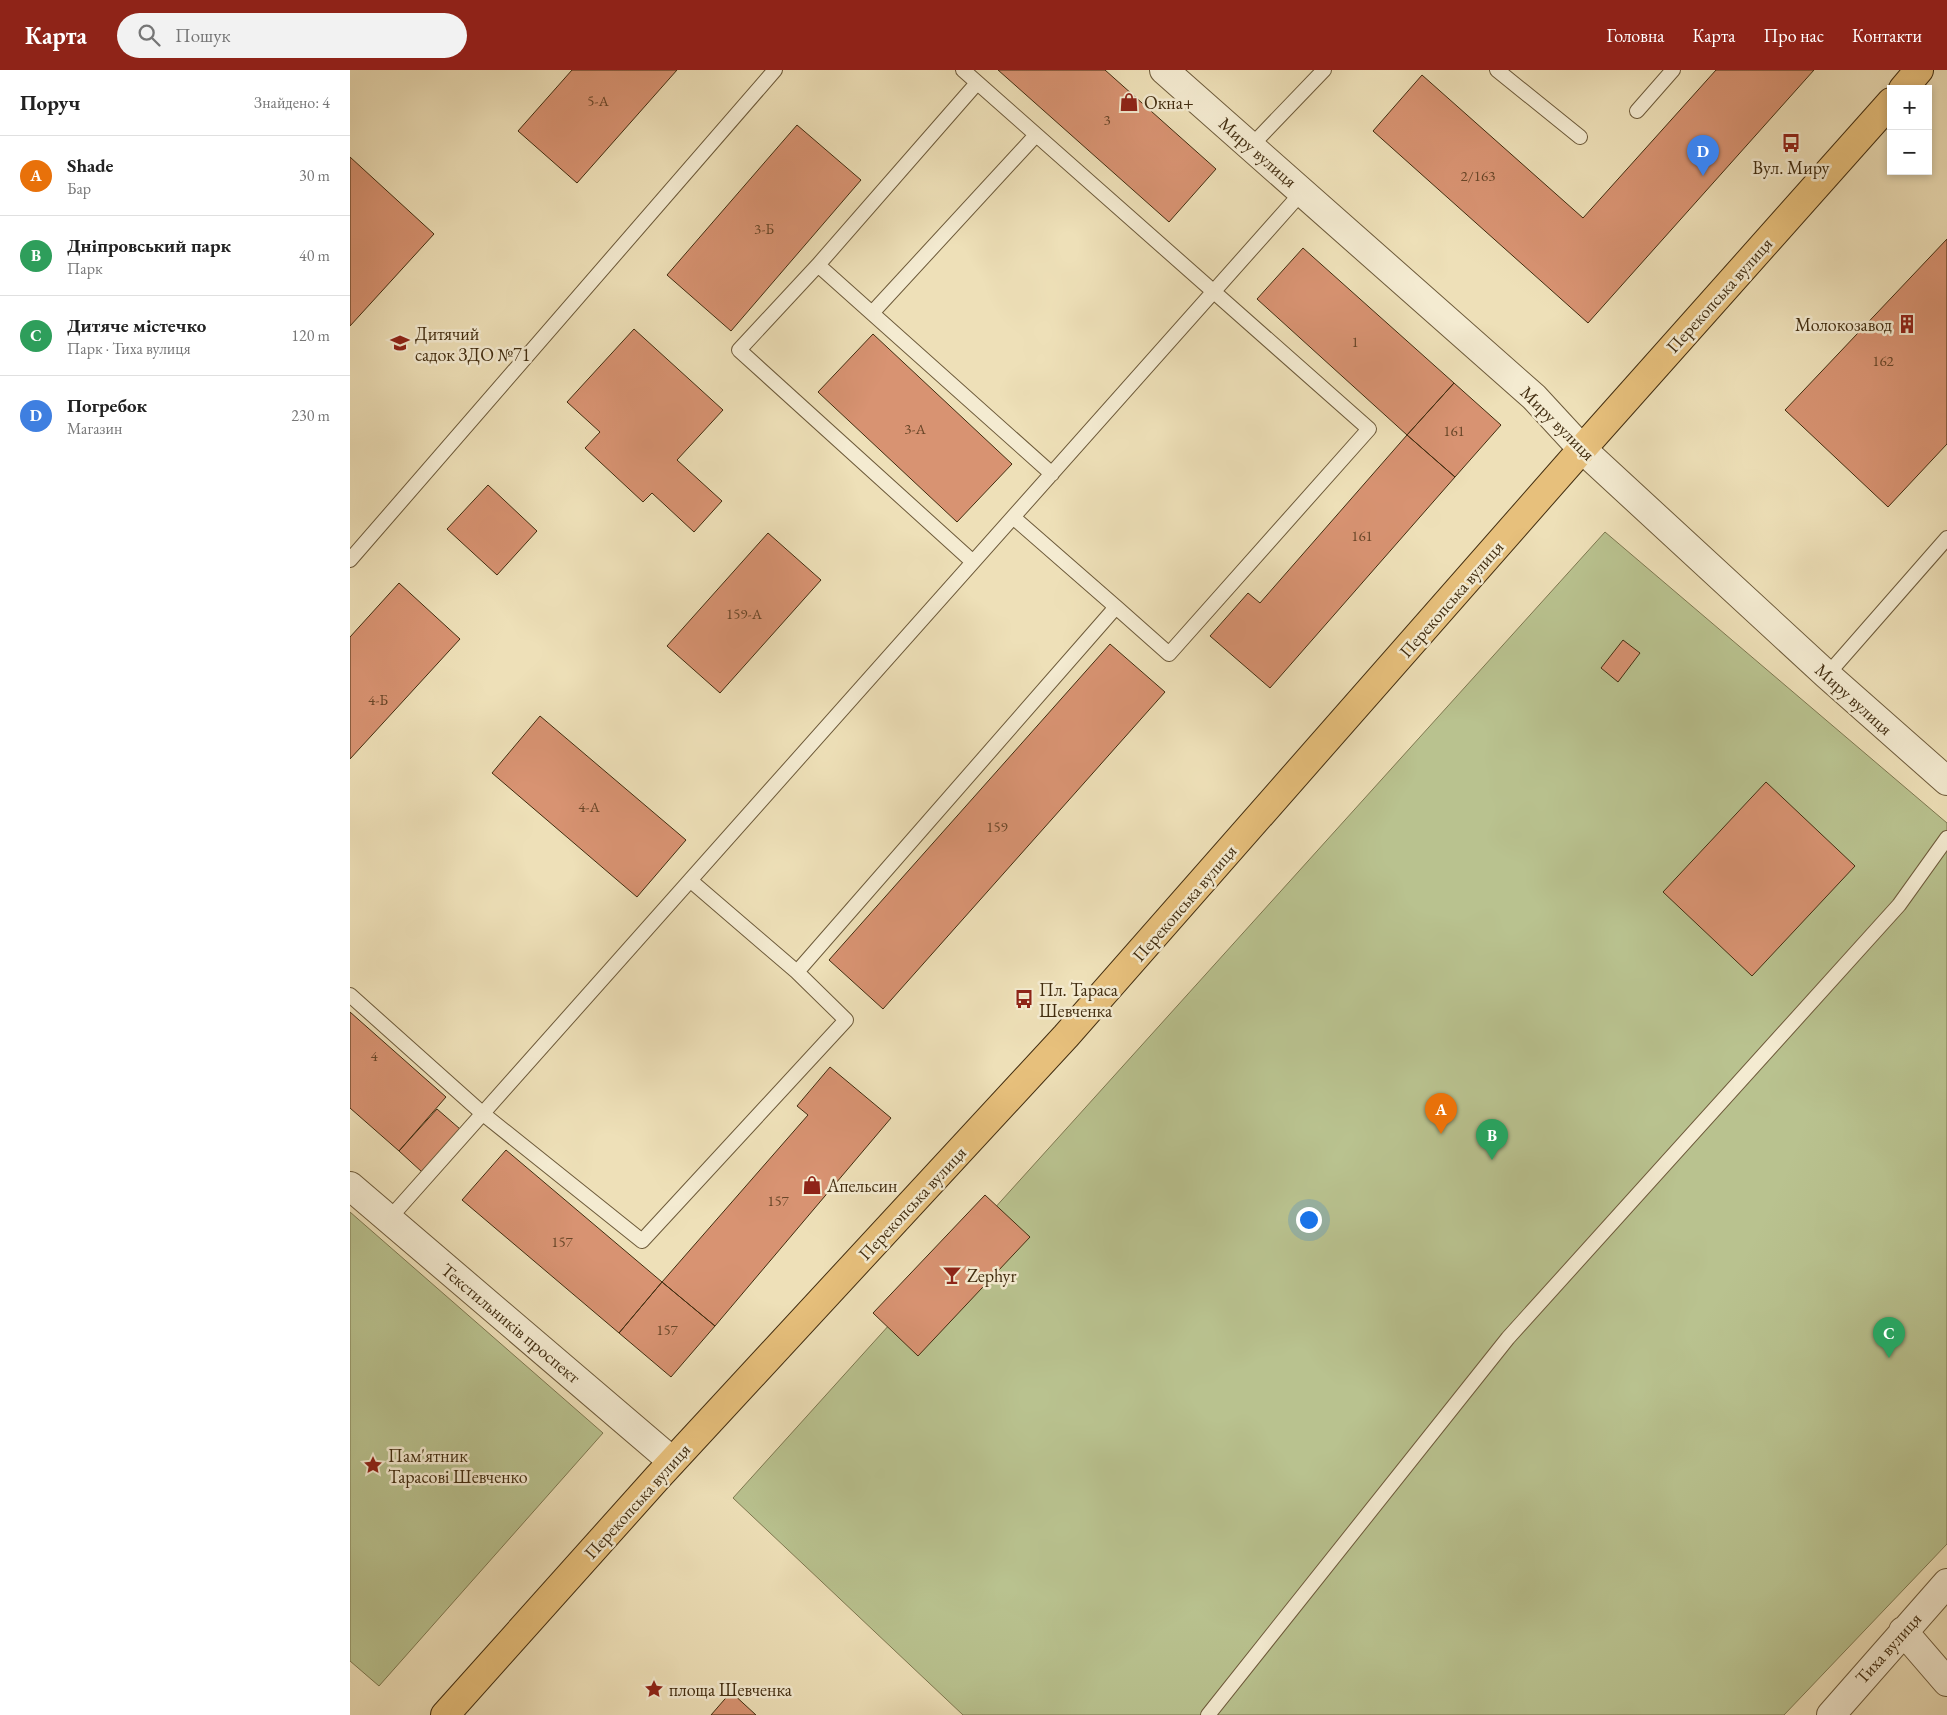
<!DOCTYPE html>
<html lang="uk">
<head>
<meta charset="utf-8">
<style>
	:root { --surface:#fff; --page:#f2f2f2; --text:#222; --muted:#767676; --line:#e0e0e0; --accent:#8f2418 }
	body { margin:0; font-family:"EB Garamond",serif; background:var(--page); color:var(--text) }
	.controls { position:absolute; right:15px; top:15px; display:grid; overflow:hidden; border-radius:0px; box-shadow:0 2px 8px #0003 }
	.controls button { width:45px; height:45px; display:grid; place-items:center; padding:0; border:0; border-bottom:1px solid var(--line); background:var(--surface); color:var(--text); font:25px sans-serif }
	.you { position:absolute; left:958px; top:1149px; width:18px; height:18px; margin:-12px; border:4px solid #fff; border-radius:50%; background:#1a73e8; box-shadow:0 0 0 8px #1a73e833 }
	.badge { display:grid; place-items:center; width:32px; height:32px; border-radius:50%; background:var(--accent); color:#fff; font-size:16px; font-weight:700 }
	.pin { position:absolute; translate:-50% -41px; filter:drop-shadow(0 1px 2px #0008) }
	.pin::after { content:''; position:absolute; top:26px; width:18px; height:15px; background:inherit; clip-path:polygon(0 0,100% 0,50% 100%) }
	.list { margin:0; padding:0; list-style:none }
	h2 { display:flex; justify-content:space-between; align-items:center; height:65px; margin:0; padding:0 20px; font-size:21px }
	h2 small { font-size:16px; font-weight:400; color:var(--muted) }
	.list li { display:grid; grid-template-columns:32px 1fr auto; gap:15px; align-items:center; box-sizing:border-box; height:80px; padding:0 20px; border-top:1px solid var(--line) }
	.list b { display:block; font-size:19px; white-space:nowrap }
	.list p { margin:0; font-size:16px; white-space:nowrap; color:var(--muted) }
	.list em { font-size:16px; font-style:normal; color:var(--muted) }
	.icon { flex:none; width:28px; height:28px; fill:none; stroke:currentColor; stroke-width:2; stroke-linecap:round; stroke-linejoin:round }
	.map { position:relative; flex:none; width:1597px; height:1645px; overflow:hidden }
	header { display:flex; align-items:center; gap:30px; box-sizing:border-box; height:70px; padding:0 25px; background:var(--accent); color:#fff }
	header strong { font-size:24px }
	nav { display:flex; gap:28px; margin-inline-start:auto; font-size:18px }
	.search { width:350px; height:45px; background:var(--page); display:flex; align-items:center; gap:12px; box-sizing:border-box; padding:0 18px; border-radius:28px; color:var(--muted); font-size:19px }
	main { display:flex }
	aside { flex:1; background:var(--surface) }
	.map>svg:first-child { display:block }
	.green { fill:#b9c28f; stroke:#7e7850 }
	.building { fill:#d89372; stroke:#422d10 }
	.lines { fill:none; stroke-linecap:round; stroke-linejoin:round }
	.service-casing { stroke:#6d5a3a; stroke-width:16 }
	.minor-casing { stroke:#6d5a3a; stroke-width:30 }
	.tertiary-casing { stroke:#6d5a3a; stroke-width:30 }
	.primary-casing { stroke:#422d10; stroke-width:30 }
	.service { stroke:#f4ebd1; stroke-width:14 }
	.minor { stroke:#f4ebd1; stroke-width:28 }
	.tertiary { stroke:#f4ebd1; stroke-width:28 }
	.primary { stroke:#e7c07c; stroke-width:28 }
	.labels { text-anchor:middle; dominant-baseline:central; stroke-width:5; stroke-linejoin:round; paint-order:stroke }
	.number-label { font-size:15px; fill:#684628 }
	.poi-label { font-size:18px; fill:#422d10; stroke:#f4ebd1; text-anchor:start }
	.street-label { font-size:18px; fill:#422d10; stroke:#f4ebd1 }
</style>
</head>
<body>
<header>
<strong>Карта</strong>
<div class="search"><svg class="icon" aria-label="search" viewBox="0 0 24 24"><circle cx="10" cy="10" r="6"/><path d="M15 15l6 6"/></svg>Пошук</div>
<nav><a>Головна</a><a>Карта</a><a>Про нас</a><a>Контакти</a></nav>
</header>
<main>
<aside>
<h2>Поруч<small>Знайдено: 4</small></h2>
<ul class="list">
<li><span class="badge" style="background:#e8710a">A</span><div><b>Shade</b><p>Бар</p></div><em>30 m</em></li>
<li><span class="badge" style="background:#2e9e5b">B</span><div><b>Дніпровський парк</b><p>Парк</p></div><em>40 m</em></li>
<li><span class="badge" style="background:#2e9e5b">C</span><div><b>Дитяче містечко</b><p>Парк · Тиха вулиця</p></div><em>120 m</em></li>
<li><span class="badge" style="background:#3f7fe0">D</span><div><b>Погребок</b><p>Магазин</p></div><em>230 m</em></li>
</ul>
</aside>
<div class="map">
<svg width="1597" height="1645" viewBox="0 0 1597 1645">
	<rect width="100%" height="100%" fill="#eee0b8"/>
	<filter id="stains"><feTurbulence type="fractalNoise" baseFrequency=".004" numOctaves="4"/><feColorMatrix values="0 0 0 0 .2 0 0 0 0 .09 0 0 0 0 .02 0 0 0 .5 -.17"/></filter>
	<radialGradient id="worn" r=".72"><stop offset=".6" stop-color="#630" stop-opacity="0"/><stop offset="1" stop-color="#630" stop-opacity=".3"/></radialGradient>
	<path class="green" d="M1255,462l342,291v721l-163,171h-821l-230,-217z
		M0,1142l253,221 -224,253 -29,-25z"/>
	<path class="building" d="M222,0h105l-100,113 -59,-52z
		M648,0h107l111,99 -47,53z
		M1366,0h98l-226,253 -215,-192 49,-56 161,143z
		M447,55l64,55 -130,151 -64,-56z
		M0,87l84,77 -84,92z
		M1597,169v205l-59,63 -103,-97z
		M953,178l151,135 -47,52 -150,-136z
		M284,259l89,81 -46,50 45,41 -28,31 -42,-39 -9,9 -58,-54 15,-16 -33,-30z
		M523,264l139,130 -55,58 -139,-130z
		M1104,313l47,42 -46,52 -48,-42z
		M1057,365l48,42 -185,211 -60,-52 38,-43 12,10z
		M138,415l49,46 -40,44 -50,-46z
		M418,463l53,47 -101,113 -53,-47z
		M49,513l61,56 -110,120v-122z
		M1273,570l17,13 -22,29 -17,-14z
		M760,574l55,48 -282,317 -54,-49z
		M190,646l146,124 -49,57 -145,-124z
		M1416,712l89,84 -103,110 -89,-84z
		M0,942l96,85 -47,54 -49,-43z
		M480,997l61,51 -176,208 -53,-44 146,-167 -11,-9z
		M87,1039l23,20 -38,43 -23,-21z
		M156,1080l156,132 -43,51 -157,-133z
		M635,1125l45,42 -112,119 -45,-43z
		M312,1212l53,44 -44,51 -52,-44z
		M381,1622l25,23h-45z"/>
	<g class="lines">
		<g class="service-casing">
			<path id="service" d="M1147,0l83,67
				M627,13l-159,182 234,209
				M1287,41l36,-41
				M901,76l73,-76
				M468,195l-79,85 234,212
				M522,243l164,-178
				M663,447l103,90
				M0,490l425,-490
				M1477,605l120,-137
				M341,811l106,91
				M0,925l132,118 160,128 204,-221 -49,-48 319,-365 53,47 200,-225 -406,-359
				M38,1150l915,-1029
				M858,1645l300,-377 391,-433 48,-67"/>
		</g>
		<g class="minor-casing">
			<path id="minor" d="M1232,379l245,226 120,106
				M0,1116l322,275
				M1553,1561l44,51
				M1481,1645l116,-132"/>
		</g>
		<g class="tertiary-casing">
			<path id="tertiary" d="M814,0l370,327 48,52"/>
		</g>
		<g class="primary-casing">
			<path id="primary" d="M1553,19l16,-19
				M95,1645l213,-238 408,-441 516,-587 309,-347"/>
		</g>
		<use href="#service" class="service"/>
		<use href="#minor" class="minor"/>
		<use href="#tertiary" class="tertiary"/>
		<use href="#primary" class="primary"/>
	</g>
	<defs>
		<g id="shop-bare" transform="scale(1.5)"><path d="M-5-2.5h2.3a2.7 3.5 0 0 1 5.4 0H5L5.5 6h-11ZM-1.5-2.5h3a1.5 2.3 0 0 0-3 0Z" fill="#8f2418" stroke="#f4ebd1" stroke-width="2.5" paint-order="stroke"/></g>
		<g id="bus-bare" transform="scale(1.5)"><path d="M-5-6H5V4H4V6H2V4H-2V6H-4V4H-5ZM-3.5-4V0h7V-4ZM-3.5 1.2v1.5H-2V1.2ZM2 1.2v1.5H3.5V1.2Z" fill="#8f2418" stroke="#f4ebd1" stroke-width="2.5" paint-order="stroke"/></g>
		<g id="building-bare" transform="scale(1.5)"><path d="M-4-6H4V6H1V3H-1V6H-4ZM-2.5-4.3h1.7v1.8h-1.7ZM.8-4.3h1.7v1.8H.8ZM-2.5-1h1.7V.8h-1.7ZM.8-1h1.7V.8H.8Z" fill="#8f2418" stroke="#f4ebd1" stroke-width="2.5" paint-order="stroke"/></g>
		<g id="school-bare" transform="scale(1.5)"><path d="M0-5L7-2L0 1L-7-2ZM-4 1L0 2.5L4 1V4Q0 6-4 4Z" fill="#8f2418" stroke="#f4ebd1" stroke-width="2.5" paint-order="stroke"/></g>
		<g id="bar-bare" transform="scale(1.5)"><path d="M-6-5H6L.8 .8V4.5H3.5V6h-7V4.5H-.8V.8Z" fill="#8f2418" stroke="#f4ebd1" stroke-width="2.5" paint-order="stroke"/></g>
		<g id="sight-bare" transform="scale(1.5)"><path d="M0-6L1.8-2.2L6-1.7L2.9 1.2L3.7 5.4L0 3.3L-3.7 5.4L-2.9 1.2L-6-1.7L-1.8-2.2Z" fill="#8f2418" stroke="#f4ebd1" stroke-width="2.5" paint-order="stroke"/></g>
	</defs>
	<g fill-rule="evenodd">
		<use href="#shop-bare" x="779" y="32"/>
		<use href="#bus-bare" x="1441" y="73"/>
		<use href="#building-bare" x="1557" y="254"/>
		<use href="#school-bare" x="50" y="273"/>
		<use href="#bus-bare" x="674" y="929"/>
		<use href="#shop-bare" x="462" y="1115"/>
		<use href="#bar-bare" x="602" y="1205"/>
		<use href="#sight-bare" x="23" y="1395"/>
		<use href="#sight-bare" x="304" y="1619"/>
	</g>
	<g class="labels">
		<g class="number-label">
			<text x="248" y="30">5-А</text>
			<text x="757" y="49">3</text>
			<text x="1128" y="105">2/163</text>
			<text x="414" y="158">3-Б</text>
			<text x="1005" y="271">1</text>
			<text x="1533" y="290">162</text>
			<text x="565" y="358">3-А</text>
			<text x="1104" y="360">161</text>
			<text x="1012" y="465">161</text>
			<text x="394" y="543">159-А</text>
			<text x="28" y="629">4-Б</text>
			<text x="239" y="736">4-А</text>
			<text x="647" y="756">159</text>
			<text x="24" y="985">4</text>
			<text x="428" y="1130">157</text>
			<text x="212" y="1171">157</text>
			<text x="317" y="1259">157</text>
		</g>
		<g class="poi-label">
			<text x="794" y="32">Окна+</text>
			<text x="1441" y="97" text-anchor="middle">Вул. Миру</text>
			<text x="1542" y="254" text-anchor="end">Молокозавод</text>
			<text x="65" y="263">Дитячий<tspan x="65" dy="21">садок ЗДО №71</tspan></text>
			<text x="689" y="919">Пл. Тараса<tspan x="689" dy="21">Шевченка</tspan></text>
			<text x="477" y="1115">Апельсин</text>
			<text x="617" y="1205">Zephyr</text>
			<text x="38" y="1385">Пам'ятник<tspan x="38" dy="21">Тарасові Шевченко</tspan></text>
			<text x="319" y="1619">площа Шевченка</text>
		</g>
		<g class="street-label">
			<text transform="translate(908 82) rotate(41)">Миру вулиця</text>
			<text transform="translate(1369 225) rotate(-48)">Перекопська вулиця</text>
			<text transform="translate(1208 353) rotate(45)">Миру вулиця</text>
			<text transform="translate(1101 529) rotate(-49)">Перекопська вулиця</text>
			<text transform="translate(1504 629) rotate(42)">Миру вулиця</text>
			<text transform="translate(834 833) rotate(-49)">Перекопська вулиця</text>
			<text transform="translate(562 1133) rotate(-47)">Перекопська вулиця</text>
			<text transform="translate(161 1253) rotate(40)">Текстильників проспект</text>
			<text transform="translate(287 1431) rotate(-48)">Перекопська вулиця</text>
			<text transform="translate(1538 1578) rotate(-48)">Тиха вулиця</text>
		</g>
	</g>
	<rect width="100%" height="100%" filter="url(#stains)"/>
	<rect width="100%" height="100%" fill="url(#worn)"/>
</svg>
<div class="controls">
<button>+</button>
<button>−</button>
</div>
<div class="you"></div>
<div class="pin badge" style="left:1091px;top:1064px;background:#e8710a">A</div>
<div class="pin badge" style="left:1142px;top:1090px;background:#2e9e5b">B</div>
<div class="pin badge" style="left:1539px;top:1288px;background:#2e9e5b">C</div>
<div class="pin badge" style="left:1353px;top:106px;background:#3f7fe0">D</div>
</div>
</main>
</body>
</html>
